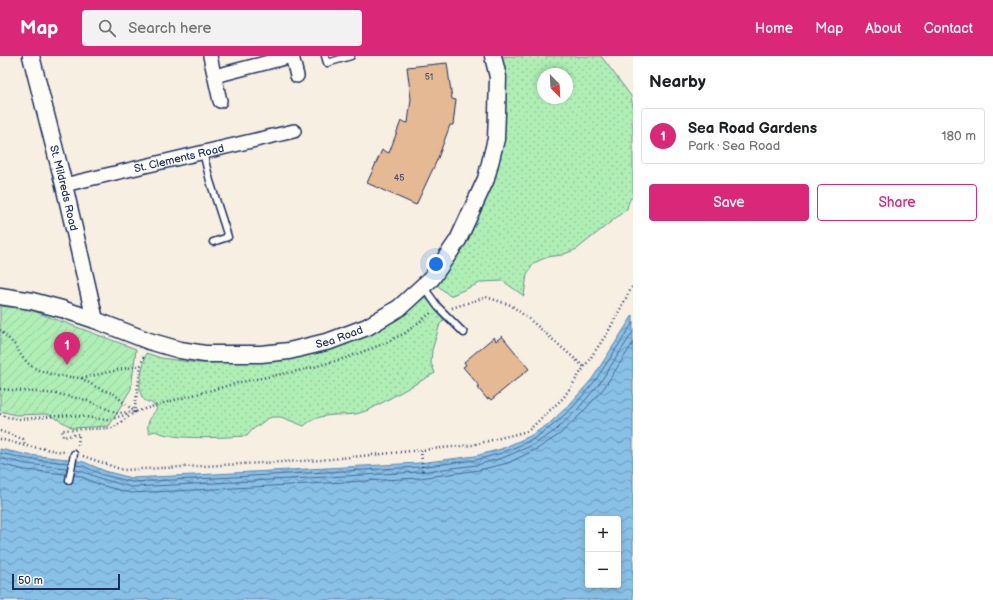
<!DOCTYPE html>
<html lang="en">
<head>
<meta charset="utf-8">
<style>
	:root { --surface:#fff; --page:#f2f2f2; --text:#202124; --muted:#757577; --line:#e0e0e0; --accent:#db2777 }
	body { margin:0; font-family:"Balsamiq Sans",sans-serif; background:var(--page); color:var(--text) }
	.controls { position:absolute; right:12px; bottom:12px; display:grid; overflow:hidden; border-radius:4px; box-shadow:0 2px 6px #0003 }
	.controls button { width:36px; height:36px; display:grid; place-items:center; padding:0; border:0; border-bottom:1px solid var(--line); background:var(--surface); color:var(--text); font:20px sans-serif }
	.compass { position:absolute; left:537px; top:12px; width:36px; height:36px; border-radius:50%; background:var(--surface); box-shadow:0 2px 6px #0003; rotate:156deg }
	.scale { position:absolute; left:12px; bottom:10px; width:108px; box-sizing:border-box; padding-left:4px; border:2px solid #1b2f5e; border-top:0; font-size:11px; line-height:14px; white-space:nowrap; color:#1b2f5e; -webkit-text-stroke:3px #fdfcf7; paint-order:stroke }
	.you { position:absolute; left:436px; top:208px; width:14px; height:14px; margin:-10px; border:3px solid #fff; border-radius:50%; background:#1a73e8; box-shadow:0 0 0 6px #1a73e833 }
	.badge { display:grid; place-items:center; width:26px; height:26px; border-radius:50%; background:var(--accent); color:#fff; font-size:13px; font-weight:700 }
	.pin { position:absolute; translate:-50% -33px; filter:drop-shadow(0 1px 2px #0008) }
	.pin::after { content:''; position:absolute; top:21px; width:14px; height:12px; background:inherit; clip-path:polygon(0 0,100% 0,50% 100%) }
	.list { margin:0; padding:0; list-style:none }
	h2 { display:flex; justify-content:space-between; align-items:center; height:52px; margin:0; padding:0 16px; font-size:17px }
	h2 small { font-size:13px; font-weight:400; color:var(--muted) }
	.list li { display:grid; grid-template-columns:26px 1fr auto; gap:12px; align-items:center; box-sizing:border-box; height:56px; margin:0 8px 8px; padding:0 8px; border:1px solid var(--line); border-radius:4px }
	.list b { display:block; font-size:15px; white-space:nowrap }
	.list p { margin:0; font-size:13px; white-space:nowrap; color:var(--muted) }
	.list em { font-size:13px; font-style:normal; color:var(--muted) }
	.actions { display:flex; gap:8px; padding:12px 16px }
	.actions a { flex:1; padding:9px 0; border:1px solid var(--accent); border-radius:4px; text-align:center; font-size:14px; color:var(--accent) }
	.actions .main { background:var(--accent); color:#fff }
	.icon { flex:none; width:22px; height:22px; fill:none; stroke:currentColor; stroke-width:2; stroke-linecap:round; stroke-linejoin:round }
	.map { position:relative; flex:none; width:633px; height:544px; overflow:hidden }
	header { display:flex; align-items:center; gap:24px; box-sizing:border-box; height:56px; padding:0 20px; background:var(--accent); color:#fff }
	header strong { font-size:19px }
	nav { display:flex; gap:22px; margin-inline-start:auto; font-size:14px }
	.search { width:280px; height:36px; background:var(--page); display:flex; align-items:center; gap:10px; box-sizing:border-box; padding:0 14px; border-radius:4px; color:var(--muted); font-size:15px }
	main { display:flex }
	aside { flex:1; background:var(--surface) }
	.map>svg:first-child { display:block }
	.grass { fill:url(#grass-dots); stroke:#658e8a; fill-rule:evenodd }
	.garden { fill:url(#garden-furrows); stroke:#658e8a }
	.water { fill:url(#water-waves); stroke:#5c86b0; fill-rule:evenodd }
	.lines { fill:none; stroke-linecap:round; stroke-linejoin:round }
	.shore { stroke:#476994; stroke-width:1 }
	.building { fill:#e4b994; stroke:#1b2f5e }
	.service-casing { stroke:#1b2f5e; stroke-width:9 }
	.minor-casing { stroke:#1b2f5e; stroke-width:16 }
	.tertiary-casing { stroke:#1b2f5e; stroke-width:19 }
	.path { stroke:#1b2f5e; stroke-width:2.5; stroke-dasharray:1 3; stroke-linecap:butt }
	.service { stroke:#fdfcf7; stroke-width:6 }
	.minor { stroke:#fdfcf7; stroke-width:13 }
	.tertiary { stroke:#fdfcf7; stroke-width:16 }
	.labels { text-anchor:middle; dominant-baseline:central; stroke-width:4; stroke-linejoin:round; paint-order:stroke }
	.number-label { font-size:9px; fill:#4d526c }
	.street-label { font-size:11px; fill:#1b2f5e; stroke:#fdfcf7 }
</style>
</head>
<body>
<header>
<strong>Map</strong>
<div class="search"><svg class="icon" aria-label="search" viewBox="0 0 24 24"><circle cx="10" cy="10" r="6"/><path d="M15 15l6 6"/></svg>Search here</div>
<nav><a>Home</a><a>Map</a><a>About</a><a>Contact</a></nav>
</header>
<main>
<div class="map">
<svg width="633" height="544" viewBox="0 0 633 544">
	<defs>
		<pattern id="grass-dots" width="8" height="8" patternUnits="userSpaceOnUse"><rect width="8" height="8" fill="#afeeb5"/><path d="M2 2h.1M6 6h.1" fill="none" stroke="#96cc9e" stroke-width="1.8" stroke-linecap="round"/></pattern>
		<pattern id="garden-furrows" width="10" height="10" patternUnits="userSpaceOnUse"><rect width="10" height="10" fill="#afeeb5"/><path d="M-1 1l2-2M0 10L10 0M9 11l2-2" fill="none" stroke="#96cc9e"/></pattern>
		<pattern id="water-waves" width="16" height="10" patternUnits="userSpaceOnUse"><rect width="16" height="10" fill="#88c0e6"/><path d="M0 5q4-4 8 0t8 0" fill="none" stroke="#6e9cbe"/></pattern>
	</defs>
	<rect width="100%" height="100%" fill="#f8efe3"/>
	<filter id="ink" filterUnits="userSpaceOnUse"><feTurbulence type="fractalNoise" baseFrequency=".025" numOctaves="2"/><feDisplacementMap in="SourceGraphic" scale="8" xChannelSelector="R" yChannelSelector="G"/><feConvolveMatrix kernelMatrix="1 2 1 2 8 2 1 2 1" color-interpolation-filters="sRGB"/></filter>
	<g filter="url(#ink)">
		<path class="grass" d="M500,0h101l30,40 2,11 -1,16 1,3v71c-4,2 -5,7 -6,12l-50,40 -15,6 -15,2 -13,6 -7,11 -3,22 -21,-15 -21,1 -32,14 -13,-11 -1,-2 65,-138 4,-38 -2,-38zM543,18h24v24h-24z
			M425,241l19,23 -4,4 -8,26 -1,13 4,10 -66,37c-4,1 -8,3 -13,4 -18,2 -37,-2 -52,12l-23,-9h-9l-5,2 -15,11 -5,6c-23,1 -72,5 -92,-5l-6,2c-4,-9 2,-17 8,-24l-5,-6c-4,-1 -8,-2 -10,-6 -6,-10 2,-33 4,-44l15,5 36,5 50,-1 57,-9 109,-52 3,3z"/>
		<path class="garden" d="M0,250l28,3 108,40 -5,40 -5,8 -4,8 -13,21 -36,2 -25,-14 -32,1 -16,-4z"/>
		<path class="water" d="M633,259v285h-633v-151l28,6 40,4 16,3 21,9 26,7 84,-4 204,-11 56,-7 26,-7 29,-13 20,-13 20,-19 22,-25zM588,463h30v66h-30z"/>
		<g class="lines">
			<path class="shore" d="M0,397l27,6 41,4
				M0,402l26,6 41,4
				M0,408l25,6 41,4
				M76,409l7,1 20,9 29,7 83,-4 204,-11 57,-7 26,-7 30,-13 20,-14 21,-19 22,-26 38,-58
				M75,414l6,1 21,8 29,8 84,-4 204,-11 58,-7 28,-8 30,-13 21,-14 21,-20 22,-26 34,-52
				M74,419l6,1 20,9 31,8 84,-4 205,-11 59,-8 29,-7 29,-14 23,-15 21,-20 23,-26 29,-45"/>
		</g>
		<path class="building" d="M447,7l5,36 4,1 -3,25h-3l-12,33 -22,47 -49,-22 15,-33 7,3 12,-32 7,2 3,-24 -4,-32z
			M502,280l27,33 -38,31 -2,-2 -2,1 -9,-11 2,-1 -17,-20 3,-2 -2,-3 30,-25 2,4z"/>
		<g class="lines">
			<g class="service-casing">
				<path id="service" d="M325,0l2,7 24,-7
					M203,96l7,29 18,56 -15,5
					M423,230l15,21 26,26
					M69,424l5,-26"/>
			</g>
			<g class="minor-casing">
				<g id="minor">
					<path d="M210,0l10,45"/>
					<path d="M292,0l5,20"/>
					<path d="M215,20l77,-20"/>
					<path id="s1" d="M64,129l230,-54"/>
				</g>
			</g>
			<g class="tertiary-casing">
				<g id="tertiary">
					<path id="s2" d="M31,0l33,129 31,135"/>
					<path id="s3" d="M0,240l32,5 30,8 33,11 54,21 31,9 25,4h56l28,-3 41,-10 37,-14 32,-19 24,-22 9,-8 26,-38 28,-61 10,-40 1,-27 1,-35 -5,-21"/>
				</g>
			</g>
			<path class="path" d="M452,252l34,-11 25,8 24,19 49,43
				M0,274l15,15 7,12 8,8 8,5 20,6 23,2 15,9 18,7 21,18 -22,16 -51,2 1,7 16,-3 -1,12
				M82,322l59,-13
				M0,333l58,5 28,6 31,13 18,-1 29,-9 77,-21 62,-12 43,-12 37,-14 22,-11 26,-20
				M134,357l7,-48 3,-10
				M0,358l7,3 14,2 50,-4 36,5 22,-6
				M0,375l23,8 2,6
				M0,383l26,7 38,6
				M421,394l2,24
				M83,400l40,14 198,-10 151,-15 56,-14 36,-34 44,-65 25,-47"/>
			<use href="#service" class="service"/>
			<use href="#minor" class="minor"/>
			<use href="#tertiary" class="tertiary"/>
		</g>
	</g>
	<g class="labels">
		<g class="number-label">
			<text x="429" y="21">51</text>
			<text x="399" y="122">45</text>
		</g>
		<g class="street-label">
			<text stroke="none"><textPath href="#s1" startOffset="118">St. Clements Road</textPath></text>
			<text stroke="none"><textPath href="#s2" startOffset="136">St. Mildreds Road</textPath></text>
			<text stroke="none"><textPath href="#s3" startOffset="350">Sea Road</textPath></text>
		</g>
	</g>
</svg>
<div class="controls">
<button>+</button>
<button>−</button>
</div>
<svg class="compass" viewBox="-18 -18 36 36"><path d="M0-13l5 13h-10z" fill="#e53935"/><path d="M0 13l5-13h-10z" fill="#757577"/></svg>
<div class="scale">50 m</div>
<div class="you"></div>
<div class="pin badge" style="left:67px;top:309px">1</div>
</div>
<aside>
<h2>Nearby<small></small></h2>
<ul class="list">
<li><span class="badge">1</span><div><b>Sea Road Gardens</b><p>Park · Sea Road</p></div><em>180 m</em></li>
</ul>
<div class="actions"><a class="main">Save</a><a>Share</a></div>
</aside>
</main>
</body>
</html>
